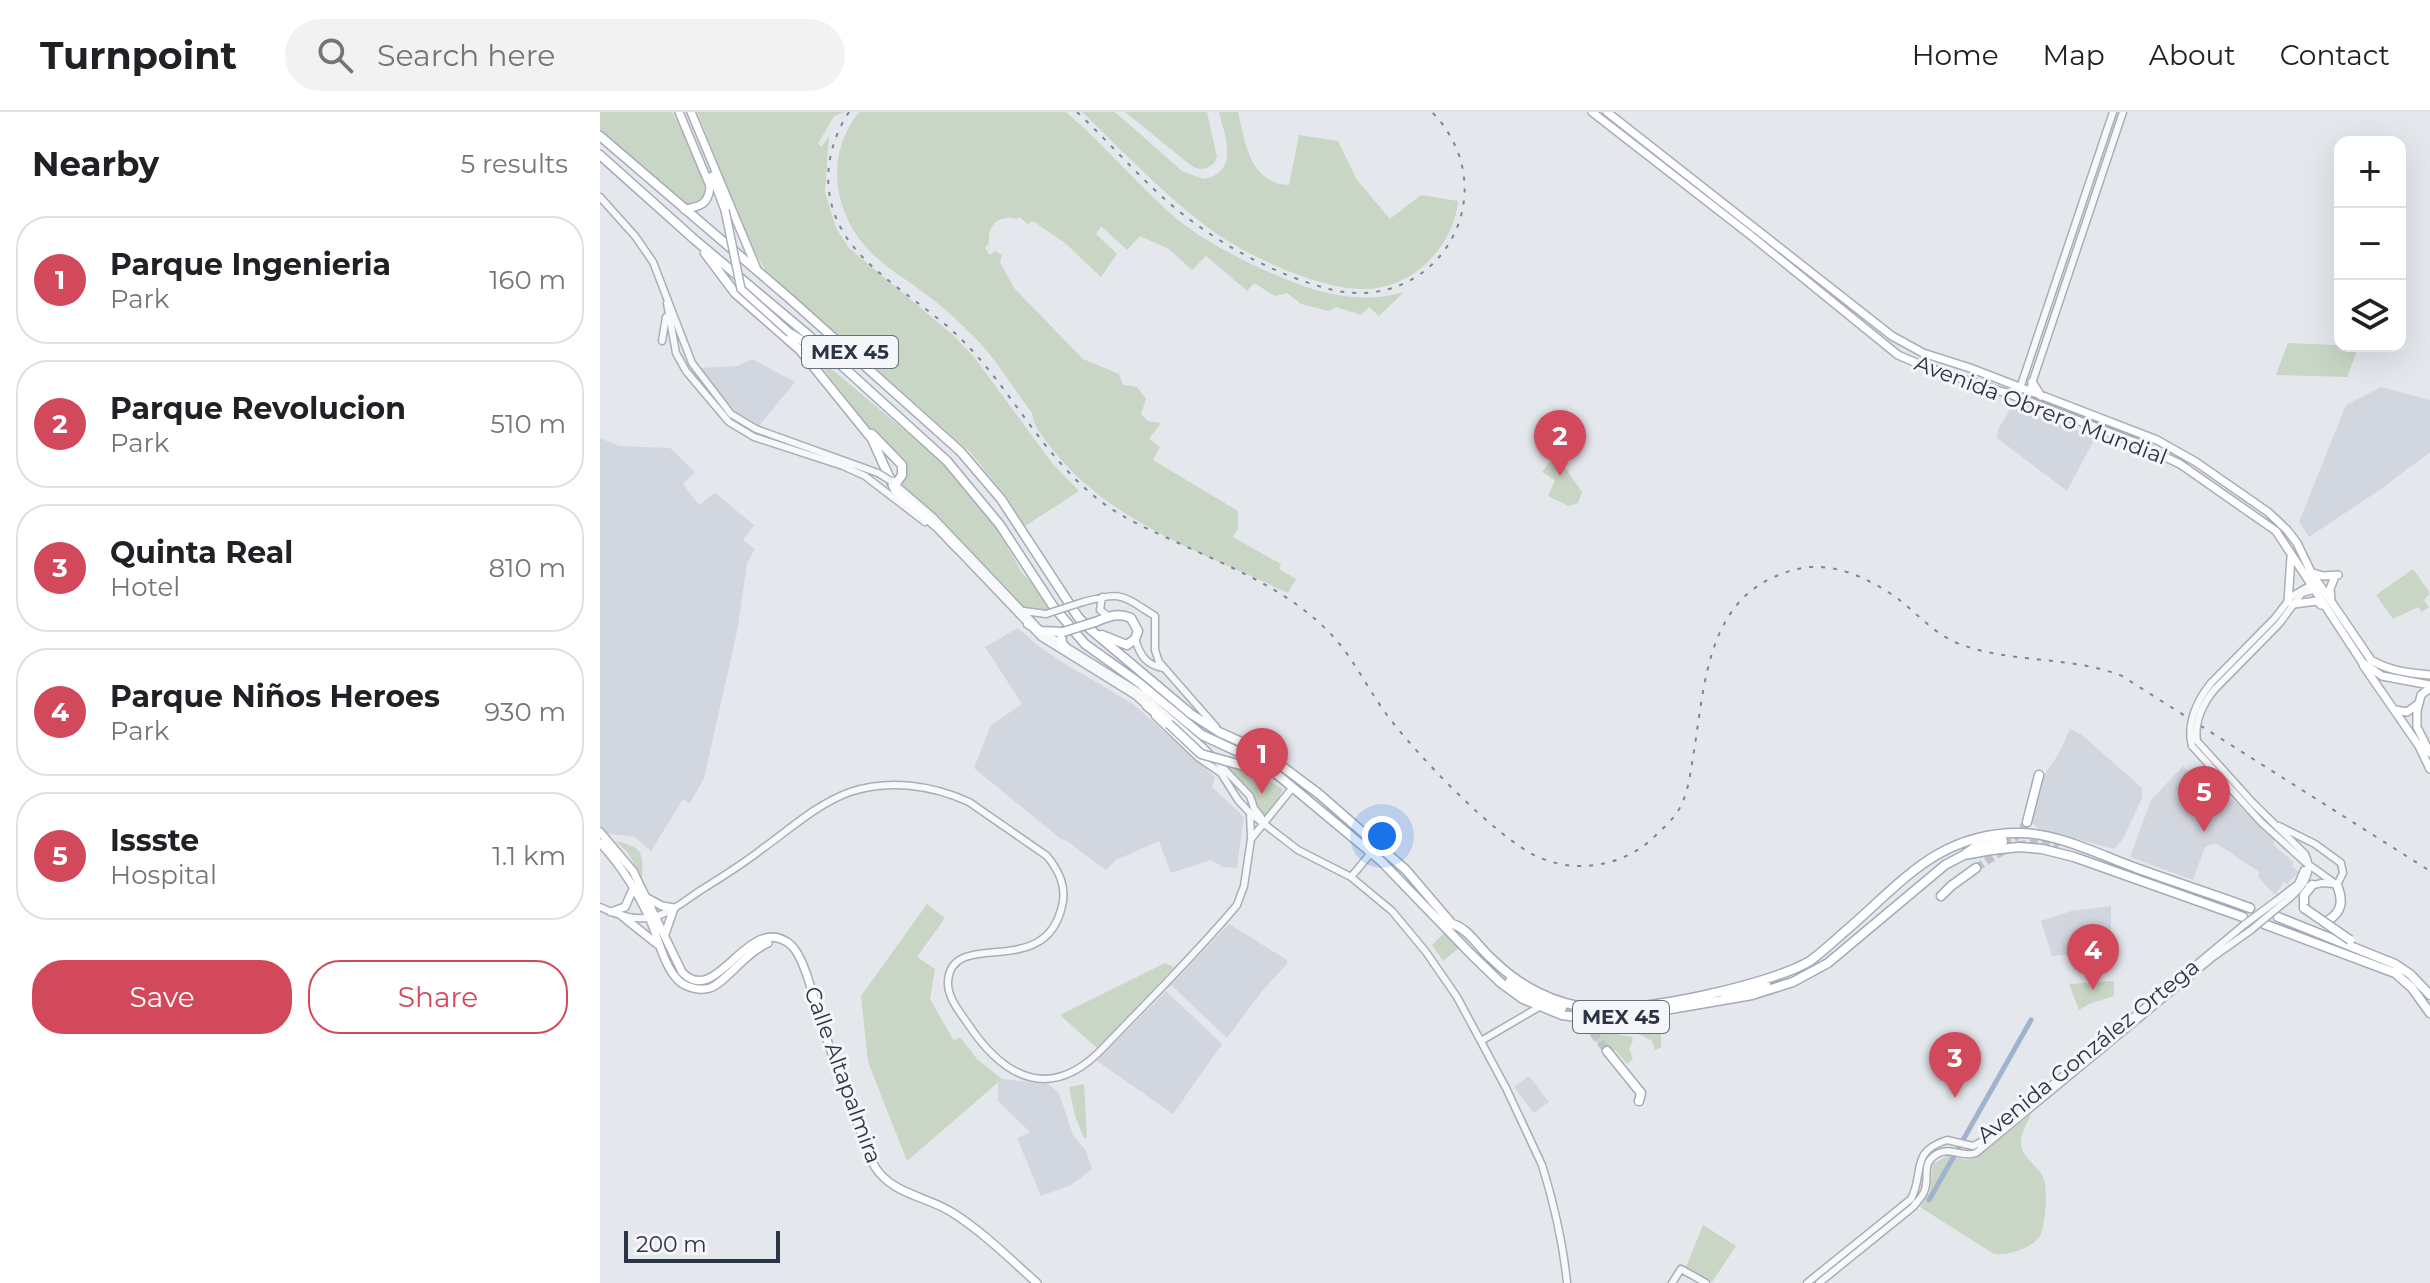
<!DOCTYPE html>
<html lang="en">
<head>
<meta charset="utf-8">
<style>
	:root { --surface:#fff; --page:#f2f2f2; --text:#202124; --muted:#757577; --line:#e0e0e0; --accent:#d1495b }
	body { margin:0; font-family:Montserrat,sans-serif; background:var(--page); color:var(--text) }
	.controls { position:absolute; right:24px; top:24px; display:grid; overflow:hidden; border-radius:16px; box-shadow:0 8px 32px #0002 }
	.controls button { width:72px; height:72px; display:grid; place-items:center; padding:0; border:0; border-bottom:2px solid var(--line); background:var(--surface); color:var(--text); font:40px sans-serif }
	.scale { position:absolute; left:24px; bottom:20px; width:156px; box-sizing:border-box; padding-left:8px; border:4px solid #2b3445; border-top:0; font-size:22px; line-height:28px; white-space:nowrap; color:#2b3445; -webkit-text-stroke:6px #f4f6f9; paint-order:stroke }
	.you { position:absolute; left:782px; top:724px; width:28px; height:28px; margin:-20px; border:6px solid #fff; border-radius:50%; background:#1a73e8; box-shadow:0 0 0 12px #1a73e833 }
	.badge { display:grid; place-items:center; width:52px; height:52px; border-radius:50%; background:var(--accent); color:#fff; font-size:26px; font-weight:700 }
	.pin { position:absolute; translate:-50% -66px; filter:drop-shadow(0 2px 4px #0008) }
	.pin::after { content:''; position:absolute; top:42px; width:28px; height:24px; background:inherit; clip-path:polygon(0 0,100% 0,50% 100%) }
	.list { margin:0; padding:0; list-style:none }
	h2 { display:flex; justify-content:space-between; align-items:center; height:104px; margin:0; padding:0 32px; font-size:34px }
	h2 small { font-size:26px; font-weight:400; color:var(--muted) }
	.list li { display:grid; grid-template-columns:52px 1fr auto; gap:24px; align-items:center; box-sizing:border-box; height:128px; margin:0 16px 16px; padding:0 16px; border:2px solid var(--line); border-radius:32px }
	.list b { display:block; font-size:30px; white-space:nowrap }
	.list p { margin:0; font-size:26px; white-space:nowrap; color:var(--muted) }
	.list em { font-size:26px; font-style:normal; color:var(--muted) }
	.actions { display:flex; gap:16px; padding:24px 32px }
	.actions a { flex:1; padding:18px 0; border:2px solid var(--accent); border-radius:32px; text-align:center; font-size:28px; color:var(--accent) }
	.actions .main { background:var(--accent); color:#fff }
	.icon { flex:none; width:44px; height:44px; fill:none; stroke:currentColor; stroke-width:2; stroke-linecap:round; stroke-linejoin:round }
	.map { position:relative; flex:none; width:1830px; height:1171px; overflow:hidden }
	header { display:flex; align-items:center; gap:48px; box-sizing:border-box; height:112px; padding:0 40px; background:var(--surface); border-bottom:2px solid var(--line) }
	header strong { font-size:38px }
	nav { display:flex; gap:44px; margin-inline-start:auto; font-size:28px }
	.search { width:560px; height:72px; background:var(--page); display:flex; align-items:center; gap:20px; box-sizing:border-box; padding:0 28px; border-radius:44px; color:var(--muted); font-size:30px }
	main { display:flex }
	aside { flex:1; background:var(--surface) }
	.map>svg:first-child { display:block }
	.built { fill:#d2d6de }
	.green { fill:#c9d6c5 }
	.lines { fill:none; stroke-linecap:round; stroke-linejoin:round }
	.canal { stroke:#9fb4cc; stroke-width:5 }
	.primary-tunnel { stroke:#bfc3cb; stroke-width:8; stroke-dasharray:8 4; stroke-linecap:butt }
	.tertiary-casing { stroke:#a9aeb7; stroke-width:9 }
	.secondary-casing { stroke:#a9aeb7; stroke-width:10 }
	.primary-casing { stroke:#a3abb8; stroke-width:11 }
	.tertiary { stroke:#f7f8fa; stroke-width:6 }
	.secondary { stroke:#fff; stroke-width:7 }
	.primary { stroke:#fff; stroke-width:8 }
	.rail { stroke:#7d8696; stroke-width:2; stroke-dasharray:4 8; stroke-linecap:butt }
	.tertiary-bridge-casing { stroke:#a9aeb7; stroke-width:9; stroke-linecap:butt }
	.secondary-bridge-casing { stroke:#a9aeb7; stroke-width:10; stroke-linecap:butt }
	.primary-bridge-casing { stroke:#a3abb8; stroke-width:11; stroke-linecap:butt }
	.tertiary-bridge { stroke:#f7f8fa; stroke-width:6 }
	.secondary-bridge { stroke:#fff; stroke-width:7 }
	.primary-bridge { stroke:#fff; stroke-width:8 }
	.labels { text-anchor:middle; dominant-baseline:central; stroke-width:6; stroke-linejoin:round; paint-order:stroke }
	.shield { fill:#f4f6f9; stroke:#676e7b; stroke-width:2 }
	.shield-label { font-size:20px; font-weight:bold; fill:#2b3445 }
	.street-label { font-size:22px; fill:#2b3445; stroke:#f4f6f9 }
</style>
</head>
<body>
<header>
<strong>Turnpoint</strong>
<div class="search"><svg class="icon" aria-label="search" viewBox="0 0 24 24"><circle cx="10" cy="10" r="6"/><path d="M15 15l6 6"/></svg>Search here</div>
<nav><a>Home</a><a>Map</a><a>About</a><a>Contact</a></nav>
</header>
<main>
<aside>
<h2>Nearby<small>5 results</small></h2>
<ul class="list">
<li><span class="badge">1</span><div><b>Parque Ingenieria</b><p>Park</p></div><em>160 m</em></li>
<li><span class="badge">2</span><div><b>Parque Revolucion</b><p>Park</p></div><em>510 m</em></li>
<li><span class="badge">3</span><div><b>Quinta Real</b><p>Hotel</p></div><em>810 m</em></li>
<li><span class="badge">4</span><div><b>Parque Niños Heroes</b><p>Park</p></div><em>930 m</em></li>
<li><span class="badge">5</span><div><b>Issste</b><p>Hospital</p></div><em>1.1 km</em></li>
</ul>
<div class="actions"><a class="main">Save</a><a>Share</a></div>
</aside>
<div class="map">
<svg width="1830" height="1171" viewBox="0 0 1830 1171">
	<rect width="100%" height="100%" fill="#e4e7ec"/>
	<path class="built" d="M152,247l43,23 -37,45 -20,-13 -36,-42 -1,-4 36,-2z
		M1781,275l49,13v52l-49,37 -72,48 -10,-15 47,-117z
		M1413,293l82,33 -28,53 -70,-53 1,-9z
		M0,326l19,8 51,2 25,24 -12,12 16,21 16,-12 39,32 -11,15 12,9 -8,14 -9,64 -34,151 -14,25 -7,-4 -32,52 -16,-14 -30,-4 -5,-5z
		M418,516l19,17 25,17 71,42 82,73 -3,10 32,30 -7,51 -14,-1 -12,-7 -40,13 -12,-32 -43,19 -10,10 -42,-31 -2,1 -88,-72 17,-43 31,-21 -37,-57z
		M1470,617l12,6 60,53v10l-19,41 -9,10 -75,-20 -9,-8 12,-43 16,-23z
		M1583,654l11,10 5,-5 30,25 45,42v7l20,18 -2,3 7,6 -12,12 -3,-2 -9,13 -17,-18 1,-5 -43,-29 -11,4 -12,33 -63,-23 21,-57z
		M1511,794v45l-59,5 -11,-35 30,-10z
		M629,812l58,36v4l-25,27 -35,47 -56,-53z
		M566,879l56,53 -49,70 -76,-53z
		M929,964l20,26 -15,11 -20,-26z
		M402,967l46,5 11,9 14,42 13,16 6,18 -21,16 -30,11 -24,-58 13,-6 -32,-31v-19z"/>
	<path class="green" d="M0,0h72l13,24 19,49c2,8 1,15 -6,20h-14l-84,-73z
		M97,0h148l-11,4 -16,28 4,2 7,-10 -4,56 11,36 13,20 104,87 21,22 78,106 27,28 -54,35 -17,-27 -38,-47 -204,-181 -14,-23z
		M259,0h207c39,33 72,74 111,107 22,18 48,32 74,45 50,23 98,44 153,28l-25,24 -10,-9 -8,8 -25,-8 -7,4 -28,-7 -14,-11 -12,3 -21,-13 -7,8 -41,-35 -14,14 -23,-21 -29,-13 -13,14 -26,-24 -5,8 21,20 -16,23 -36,-34 -32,-22 -5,3 -9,-7 -2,2c-18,-5 -30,6 -28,24l-4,5 5,7 5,-4 7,4 -2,7 14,26 69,71 36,15 4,11 14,2 9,12 -5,15 7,7 13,2 -12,16 11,8 -7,13 85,51v18l-5,8 48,27 -2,5 17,10 -8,14c-84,-40 -181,-71 -239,-148 -8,-11 -15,-18 -17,-32 -18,-23 -34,-52 -55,-73 -14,-14 -29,-29 -45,-41 -22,-18 -49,-32 -67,-53 -33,-39 -39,-93 -6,-134z
		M482,0h33l67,59 21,8c37,-6 22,-43 16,-67h19c7,31 12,71 51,73l10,-50 39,6 19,39 33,39 31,-24 37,6c-2,26 -17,50 -37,67 -15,13 -37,21 -56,21 -41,1 -108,-29 -142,-51 -52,-35 -96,-83 -141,-126z
		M525,0h82l10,45c-4,11 -13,14 -24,10z
		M1688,231l71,3 -12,31 -71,-2z
		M209,238l119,100 26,26 43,52 25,45 8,8 19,28 -9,3 -16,-4 -79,-84 -43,-38 4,-11 -3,-15 -38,-37z
		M956,342l26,38 -4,11 -9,3 -21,-10 7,-16 -13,-8z
		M1813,457l17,24 -6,7 5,7 -7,5 -4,-5 -25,12 -17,-24z
		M619,650l34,10 30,17 -17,32z
		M16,729c27,7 27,10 26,37l-14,-25z
		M327,792l18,14 -28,39 18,12 -5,30 24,42 6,-4 17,22 25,20 -95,82 -39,-99 -7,-66z
		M845,820l15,15 -17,14 -11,-16z
		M565,851l9,4 -77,81 -37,-33z
		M1514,869v15l-25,8 -10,6 -10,-26z
		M1055,912l6,3v20l-6,3 -3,-9 -13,-7z
		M1000,919l32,6 1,3 -4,9 4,10 -6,5 -12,-14 -2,2 -3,-3 -3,7 -13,-17v-5z
		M484,972l3,53 -3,1 -9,-22 -6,-29z
		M1432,1001c-5,10 -14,24 -10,36 4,11 18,19 22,30 4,12 1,46 -4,57 -7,12 -33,20 -46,18l-74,-47 10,-15 3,-28 16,-9 16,5 11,-2z
		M1103,1113l33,21 -24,36 -26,-15z"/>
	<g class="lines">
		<path class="canal" d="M1329,1088l102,-180"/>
		<path class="primary-tunnel" d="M1403,729l13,-4 11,-15
			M1376,756c30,-20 46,-30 83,-22
			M964,898l26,3 33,-2
			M976,904l11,9 20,26"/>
		<g class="tertiary-casing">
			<path id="tertiary" d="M0,85l35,39 18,26 39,101 39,51 25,15 122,44
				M67,191l9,50 10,18 43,51 25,15 89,29 22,10 60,46
				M62,229l4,-24
				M1417,285l96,-285
				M1426,289l97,-289
				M297,374l36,31 108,114 101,63 62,54 46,48 4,12 7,9
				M355,435l86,90 95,59 12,11
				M502,485l-2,13 8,6
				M483,490c40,-11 38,-7 72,14v34l4,12 57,65
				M424,499l22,3
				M535,527c5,16 11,26 28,29
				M1611,571l63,-64 18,-23 21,-12
				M1615,577l64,-65 23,-31 15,-4
				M555,604l44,42 22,15 17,27 12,13 48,37 53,27 41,34 34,41 31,45 49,91 36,77
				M1597,629l56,62 52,51c11,22 -7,38 -24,51
				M1592,634l69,76 44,40 32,23
				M650,701l1,24
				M1679,714l36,18 26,19 2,10 -6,12
				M751,765l20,-24
				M1709,774l13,-3 12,1
				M1676,789l22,-17 6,-14
				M0,795c16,8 35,14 53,10 18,-4 33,-17 48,-27 21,-13 42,-26 61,-41 28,-20 55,-45 88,-57 39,-13 82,-7 119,10l78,54c12,15 20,31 15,50 -17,76 -110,21 -114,75 -1,16 11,30 20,43 38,57 85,78 137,22 44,-46 91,-92 132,-141l7,-19 7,-47 42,-52
				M881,929l58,-34
				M942,1053c12,39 21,77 25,118
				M1072,1171l9,-14 25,14
				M1207,1171l104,-84c14,-26 -2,-47 36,-59l26,6 14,-7 258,-215
				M1219,1171l94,-76c3,-4 9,-10 11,-15 7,-15 -5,-29 15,-39 13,-6 23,5 37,0l237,-196 38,-27"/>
		</g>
		<g class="secondary-casing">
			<path id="secondary" d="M79,0l31,74c-1,18 -10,21 -26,23
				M91,0l65,155
				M992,0l157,122 149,121 28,12 86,28 122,47 46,22 96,67 86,131 20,14 48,9
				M1007,0l285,224 31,17 47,15 187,72 39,22 72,50 19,18 10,13 14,29 60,88c18,11 38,13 59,15
				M112,64l13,34
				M1432,270l9,14
				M1713,461l10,3 15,-1
				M1731,488l-1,-11 5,-13
				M1688,490l3,-45
				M1694,492l23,-3 4,4
				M1763,553l56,81 11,23
				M1830,576l-9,7 -4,16v16l13,26
				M1795,598l12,2 11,-8
				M0,720l33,39 49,101c35,38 67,-63 109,-27 13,12 22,50 27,68 12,37 26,73 39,109 6,15 10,32 18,45 18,28 52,29 78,46 30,19 57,46 84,70
				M0,731c21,22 35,45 48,72 10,20 15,52 32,67 8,6 20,9 30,6 15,-5 35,-35 58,-45
				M49,787l13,7 12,2 -9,26
				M11,800l14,-5 8,-18
				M22,804l35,28"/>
		</g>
		<g class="primary-casing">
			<path id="primary" d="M0,24l189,162 171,153 41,48 77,118 12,12 101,85 28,18 44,20 56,42 87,76 46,54c16,4 27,24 40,35 27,27 63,46 101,49 46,5 177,-23 217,-47 11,-8 22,-18 32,-27 58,-49 95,-102 179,-101 39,1 79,22 115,35 38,14 77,26 114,40
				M0,43l95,85 112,94 140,127 53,64 53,81 32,38 53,38 64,53 58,27 19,14 102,85 90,93 30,29 22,16 39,16 30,4 33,-2 127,-22 41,-13 35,-19 117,-98 19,-10 28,-5 27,-3 23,2 32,8 169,60
				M105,141l30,40 65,57 72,89 23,51 43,38 19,20
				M190,221l33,21
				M272,322l30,31v10l-7,10
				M495,510c13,-5 22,-10 36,-4l7,13 -3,8 -8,6 -25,-10
				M428,512l13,7 22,1
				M461,521l1,10 4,5
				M547,594l22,18
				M1427,710l12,-47
				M1365,742l10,-7 28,-6
				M1341,784l10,-10 25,-18
				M1704,796v-13l8,-10
				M1678,805l117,47 15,10 20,21
				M1727,809c16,-9 16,-21 10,-36
				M1664,812l131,49 17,15 18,25
				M910,869l25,17 27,10
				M1125,883l41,-11
				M1007,939l34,42 -2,8"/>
		</g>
		<use href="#tertiary" class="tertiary"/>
		<use href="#secondary" class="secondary"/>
		<use href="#primary" class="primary"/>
		<path class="rail" d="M249,0c-21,32 -28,72 -12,108 20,48 84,80 121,116 52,50 83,119 141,164 23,18 49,29 75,41 54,25 111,47 154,90 24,24 39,57 59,84 29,39 108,122 151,142 12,5 24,8 36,9 30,1 57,-8 78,-27 9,-9 19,-17 26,-28 10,-16 12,-36 15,-54 11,-64 12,-150 81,-180 14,-6 29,-11 45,-10 28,1 55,15 78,31 21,16 35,34 60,45 53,21 112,12 165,33l308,195
			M477,0c31,29 59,62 91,90 45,39 104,72 161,87 108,28 181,-96 103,-177"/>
		<g class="tertiary-bridge-casing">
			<path id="tertiary-bridge" d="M278,361l13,8
				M446,502l37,-12
				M1597,629c-3,-19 6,-38 18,-52
				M1592,634c-6,-22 5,-46 19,-63
				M1645,812l31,-23
				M1651,818l30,-25"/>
		</g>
		<g class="secondary-bridge-casing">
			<path id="secondary-bridge" d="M125,98l16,79 49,44"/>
		</g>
		<g class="primary-bridge-casing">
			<path id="primary-bridge" d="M463,520l32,-10
				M569,612l32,30 54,15
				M1704,796l46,32"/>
		</g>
		<use href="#tertiary-bridge" class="tertiary-bridge"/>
		<use href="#secondary-bridge" class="secondary-bridge"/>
		<use href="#primary-bridge" class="primary-bridge"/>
	</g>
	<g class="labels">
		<g class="shield">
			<rect x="202" y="224" width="96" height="32" rx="6"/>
			<rect x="973" y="889" width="96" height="32" rx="6"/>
		</g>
		<g class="shield-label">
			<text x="250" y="240">MEX 45</text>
			<text x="1021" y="905">MEX 45</text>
		</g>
		<g class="street-label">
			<text transform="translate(1441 298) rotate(21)">Avenida Obrero Mundial</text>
			<text transform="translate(1488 939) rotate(-39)">Avenida González Ortega</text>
			<text transform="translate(243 963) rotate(70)">Calle Altapalmira</text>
		</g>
	</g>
</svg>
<div class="controls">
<button>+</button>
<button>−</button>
<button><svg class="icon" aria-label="layers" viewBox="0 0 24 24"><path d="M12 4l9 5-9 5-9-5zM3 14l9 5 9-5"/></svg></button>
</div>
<div class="scale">200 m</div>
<div class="you"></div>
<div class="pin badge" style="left:662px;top:682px">1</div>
<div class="pin badge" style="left:960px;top:364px">2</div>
<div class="pin badge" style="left:1355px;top:986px">3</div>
<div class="pin badge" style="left:1493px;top:878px">4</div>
<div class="pin badge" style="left:1604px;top:720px">5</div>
</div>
</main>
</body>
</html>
